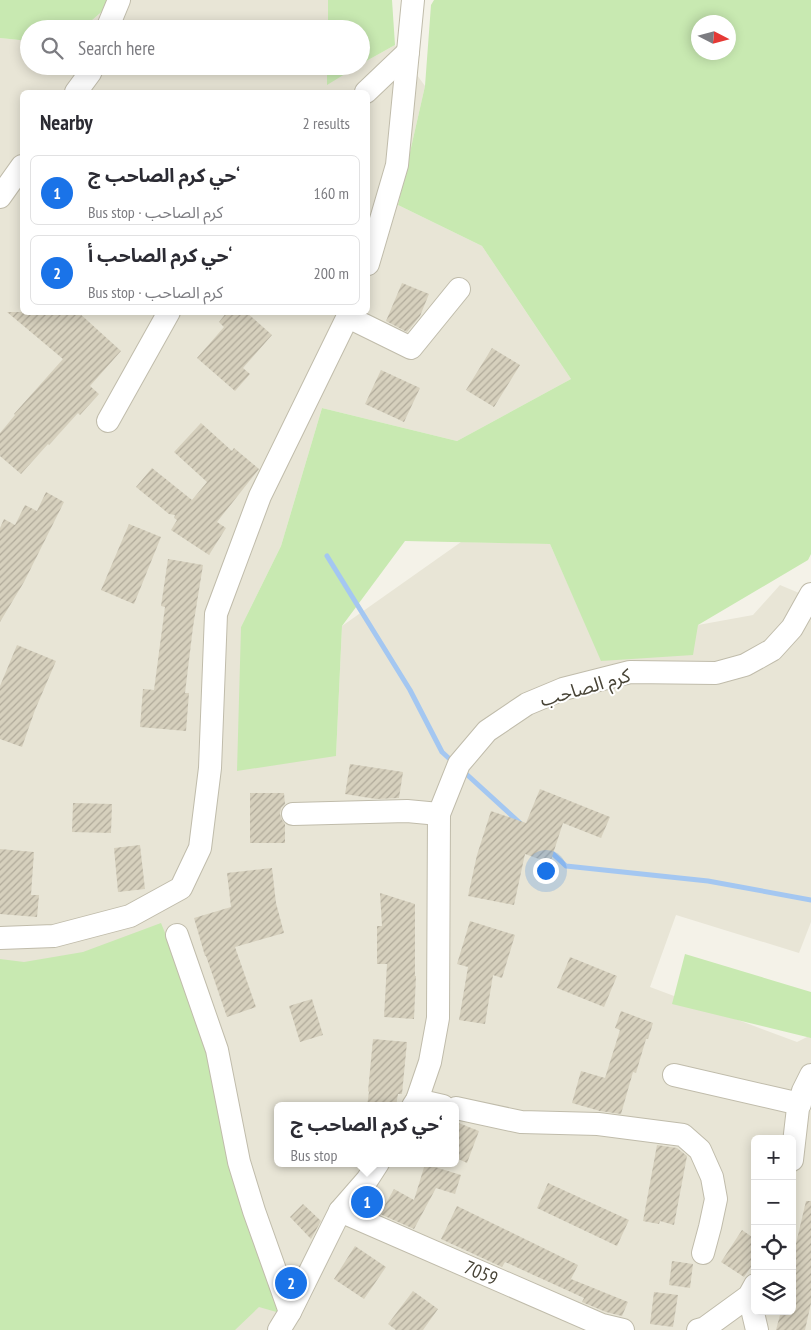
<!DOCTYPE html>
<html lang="en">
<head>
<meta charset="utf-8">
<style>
	:root { --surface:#fff; --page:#f2f2f3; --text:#2b2b33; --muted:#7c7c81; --line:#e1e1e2; --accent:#1a73e8 }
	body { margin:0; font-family:"PT Sans Narrow","Noto Sans Arabic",sans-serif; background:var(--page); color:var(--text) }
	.controls { position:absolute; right:15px; bottom:15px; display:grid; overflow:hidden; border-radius:8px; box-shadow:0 2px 12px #0003 }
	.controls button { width:45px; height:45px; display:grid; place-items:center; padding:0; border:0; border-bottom:1px solid var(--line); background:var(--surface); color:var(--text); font:25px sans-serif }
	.compass { position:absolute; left:691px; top:15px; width:45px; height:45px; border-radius:50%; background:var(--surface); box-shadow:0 2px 12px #0003; rotate:96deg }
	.you { position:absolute; left:545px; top:870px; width:18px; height:18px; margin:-12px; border:4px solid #fff; border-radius:50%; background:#1a73e8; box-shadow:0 0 0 8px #1a73e833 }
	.badge { display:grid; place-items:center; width:32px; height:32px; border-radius:50%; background:var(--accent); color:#fff; font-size:16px; font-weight:700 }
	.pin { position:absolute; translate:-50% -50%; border:2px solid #fff; box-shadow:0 1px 5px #0006 }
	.popup { position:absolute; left:274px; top:1102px; width:185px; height:65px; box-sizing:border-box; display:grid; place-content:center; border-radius:8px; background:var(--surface); filter:drop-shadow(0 1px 4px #0005); font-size:16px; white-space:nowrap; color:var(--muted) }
	.popup b { font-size:19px; color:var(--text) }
	.popup::after { content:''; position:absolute; left:50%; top:100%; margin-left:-10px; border:10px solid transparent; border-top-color:var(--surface) }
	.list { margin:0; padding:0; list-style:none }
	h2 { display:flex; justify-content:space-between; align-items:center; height:65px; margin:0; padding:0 20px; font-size:21px }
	h2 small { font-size:16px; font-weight:400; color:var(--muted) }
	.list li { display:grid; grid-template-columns:32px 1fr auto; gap:15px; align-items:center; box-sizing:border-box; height:70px; margin:0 10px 10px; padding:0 10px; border:1px solid var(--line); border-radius:8px }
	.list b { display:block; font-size:19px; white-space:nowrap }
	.list p { margin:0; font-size:16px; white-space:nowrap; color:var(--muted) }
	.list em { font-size:16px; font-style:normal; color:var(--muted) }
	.icon { flex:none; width:28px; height:28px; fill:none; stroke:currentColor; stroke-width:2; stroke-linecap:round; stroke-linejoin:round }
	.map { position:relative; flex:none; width:811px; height:1330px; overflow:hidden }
	.search { position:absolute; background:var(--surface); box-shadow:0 2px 12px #0003; left:20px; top:20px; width:350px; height:55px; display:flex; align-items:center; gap:12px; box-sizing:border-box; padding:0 18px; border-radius:28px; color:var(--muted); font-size:19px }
	.panel { position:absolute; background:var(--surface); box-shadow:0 2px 12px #0003; left:20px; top:90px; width:350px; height:225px; border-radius:8px }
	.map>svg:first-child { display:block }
	.residential { fill:#e8e5d6; fill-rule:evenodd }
	.green { fill:#c8e9b1; fill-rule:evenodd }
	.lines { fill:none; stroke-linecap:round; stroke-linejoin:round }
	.stream { stroke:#a4c7f1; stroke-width:5 }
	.building { fill:url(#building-hatch) }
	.minor-casing { stroke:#c0bcab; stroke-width:24 }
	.minor { stroke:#fff; stroke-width:22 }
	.labels { text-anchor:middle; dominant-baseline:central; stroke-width:4; stroke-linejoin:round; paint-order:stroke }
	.street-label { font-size:19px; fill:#484437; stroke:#fff }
</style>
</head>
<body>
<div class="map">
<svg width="811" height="1330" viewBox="0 0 811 1330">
	<defs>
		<pattern id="building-hatch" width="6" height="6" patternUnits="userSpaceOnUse" patternTransform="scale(1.25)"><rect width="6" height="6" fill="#d6d0bd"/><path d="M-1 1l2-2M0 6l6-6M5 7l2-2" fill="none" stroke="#b0aa9a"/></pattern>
	</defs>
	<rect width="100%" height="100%" fill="#f4f2e8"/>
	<path class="residential" d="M115,0h213v29h-246z
		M0,38l29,3v25h298v18l31,-18h3v-2l34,-19 30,41 -27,119 84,41 89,133 -114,62 -135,-33 -41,138 -40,81 95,129 6,-130 119,-84 89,2 52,117 96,-36 55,-10 27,-30 31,13v324l-12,31 -123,-38 -26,72 147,55 14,-7v295h-811zM22,92h346v220h-346zM278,1106h178v57h-178zM755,1139h37v172h-37z"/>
	<path class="green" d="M0,0h115l-33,29h-53v12l-29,-3z
		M328,0h64l3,45 -34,19v-35h-33z
		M434,0h377v554l-3,6 -110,65 -5,30 -92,6 -51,-117 -145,-3 -63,85 -6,130 -99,15 4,-144 40,-81 41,-138 135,33 114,-62 -89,-133 -84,-41 27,-119 6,-81zM698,22h30v30h-30z
		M327,66h31l-31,19z
		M161,923l40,98 79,292 -21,-6 -24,23h-235v-371l24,3 59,-10z
		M685,954l126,38v46l-139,-34z"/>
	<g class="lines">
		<path class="stream" d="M327,556l83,134 32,62 11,10
			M463,771l57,52
			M550,851l16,15 142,15 103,19"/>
	</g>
	<path class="building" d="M402,283l27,11 -9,22 -13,16 -21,-11z
		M7,312h71l43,39 -31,35 9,8 -19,21 -2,-2 -29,32 -1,-1 -27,30 -21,-18v-23l15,-18 -1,-1 49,-55z
		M227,312h19l26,23 -29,33 7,6 -15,17 -38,-33 27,-31 -5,-5z
		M492,348l28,17 -26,42 -28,-17z
		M381,370l39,18 -16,34 -39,-18z
		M201,423l31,28 2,-3 25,21 -42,53 9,6 -17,27 -38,-25 6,-10 -3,-2 1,-3 -6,-1 -33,-27 16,-19 40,32 15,-18 -33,-30z
		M46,492l18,10 -40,80 -24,40v-94l4,-9 11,6 10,-20 12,6z
		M129,524l32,13 -27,67 -33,-14z
		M168,559l35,6 -10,62 -8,66h4l-3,38 -46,-4 3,-38 11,1 11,-83 -4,-1z
		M17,645l39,16 -21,49 -13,37 -22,-8v-53z
		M350,764l53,8 -4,26 -23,1 -31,-5z
		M540,789l70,28 -9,21 -38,-15 -13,40 -25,-9 -11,51 -46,-9 9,-41 14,-44 35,12z
		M250,793h34l1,11 -4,4 -1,6 2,6 3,4v19h-35z
		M73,803l39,1 -1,29 -39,-1z
		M140,845l5,44 -27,3 -4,-44z
		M0,849l34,3 -3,43h8l-2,22 -37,-3z
		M272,868l4,35 8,30 -49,14 21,60 -29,10 -21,-61h-1l-11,-38 37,-11 -4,-34z
		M380,893l35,11v72h1l-2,43 -30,-2 3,-53h-10v-38h5z
		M470,921l45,14 -13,43 -9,-3 -8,49 -26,-4 9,-53 -11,-3z
		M570,957l47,19 -13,31 -47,-19z
		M312,999l11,36 -23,7 -11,-36z
		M621,1011l32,12 -5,16h-2l-10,34 -3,-1 -12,42 -21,-3 -28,-8 9,-32 24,7 15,-48 -5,-2z
		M373,1039l34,3 -5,52h-4l-2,12h-29l2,-14 -1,-1z
		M456,1122l23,9 -12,32 -11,-5z
		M657,1145l20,3 10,8 -13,69 -14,-4 -1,3 -16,-3z
		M425,1164l36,11 -6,19 -19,-6 -22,41 -34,-15 14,-25 20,11z
		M548,1183l81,37 -12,26 -80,-38z
		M806,1201h5v102l-6,27h-29l5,-19h11v-64l3,1z
		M303,1204l18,17 -10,18 -21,-22z
		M457,1206l121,59 -7,14 57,23 -6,14 -16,-4 -24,-10 2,-4 -79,-36 -3,5 -61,-28z
		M742,1230l13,9v22l-11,16 -23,-15z
		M355,1246l31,21 -22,32 -30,-20z
		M672,1261l21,3 -3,24 -21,-3z
		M413,1291l25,18 -15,21h-27l-8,-6z
		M654,1292l24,3 -5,32 -23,-3z"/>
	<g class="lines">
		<g class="minor-casing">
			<g id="minor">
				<path d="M107,29l12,-29"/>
				<path d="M76,92l14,-19 3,-7"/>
				<path d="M366,92l42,-40"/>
				<path d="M0,197l22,-31"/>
				<path d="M368,264l29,-99 16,-165"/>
				<path d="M348,317l63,31 48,-59"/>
				<path d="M108,421l61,-109"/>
				<path d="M293,814l114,-3 32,3"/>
				<path d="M177,935l40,115 22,112 15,49 36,101"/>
				<path d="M0,938l54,-2 76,-20 51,-28 19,-40 10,-80 6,-154 44,-118 90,-184"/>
				<path d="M674,1075l126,29"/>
				<path d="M417,1100l26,6"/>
				<path d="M413,1106l4,-6 13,-38 8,-44 1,-204 20,-50 28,-33 40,-27 36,-15 67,-17 86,1 29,-8 27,-15 20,-22 19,-34"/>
				<path d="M456,1108l65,14 77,2 85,11 17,15 12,27 4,22 -6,28 -7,26"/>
				<path d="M792,1160l6,-52 5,-17 8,-16"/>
				<path id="s1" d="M340,1211l262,114 21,5"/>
				<path d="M749,1296l8,34"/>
				<path d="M279,1330l11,-18 50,-101 27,-31 11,-17"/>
				<path d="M698,1330l7,-2 44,-32 6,-11"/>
			</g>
		</g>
		<use href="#minor" class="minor"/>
	</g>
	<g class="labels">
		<g class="street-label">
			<text transform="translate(585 687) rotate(-16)">كرم الصاحب</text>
			<text stroke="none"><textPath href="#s1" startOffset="154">7059</textPath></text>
		</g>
	</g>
</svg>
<div class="controls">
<button>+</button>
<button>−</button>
<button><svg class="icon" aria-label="locate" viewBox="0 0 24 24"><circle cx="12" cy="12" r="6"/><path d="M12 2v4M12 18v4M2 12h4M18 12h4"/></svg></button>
<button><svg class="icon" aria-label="layers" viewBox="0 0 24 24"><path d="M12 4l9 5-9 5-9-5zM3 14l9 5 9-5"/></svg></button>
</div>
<svg class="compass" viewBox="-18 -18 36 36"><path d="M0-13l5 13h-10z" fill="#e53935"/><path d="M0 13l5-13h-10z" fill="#7c7c81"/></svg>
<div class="you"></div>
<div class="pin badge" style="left:367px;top:1202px">1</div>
<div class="popup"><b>حي كرم الصاحب ج‘</b>Bus stop</div>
<div class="pin badge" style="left:291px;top:1283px">2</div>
<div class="search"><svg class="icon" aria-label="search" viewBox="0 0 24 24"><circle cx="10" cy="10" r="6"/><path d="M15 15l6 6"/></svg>Search here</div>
<section class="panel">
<h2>Nearby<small>2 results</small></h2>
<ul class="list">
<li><span class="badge">1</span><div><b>حي كرم الصاحب ج‘</b><p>Bus stop · كرم الصاحب</p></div><em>160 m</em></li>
<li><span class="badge">2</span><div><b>حي كرم الصاحب أ‘</b><p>Bus stop · كرم الصاحب</p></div><em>200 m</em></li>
</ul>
</section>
</div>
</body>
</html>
